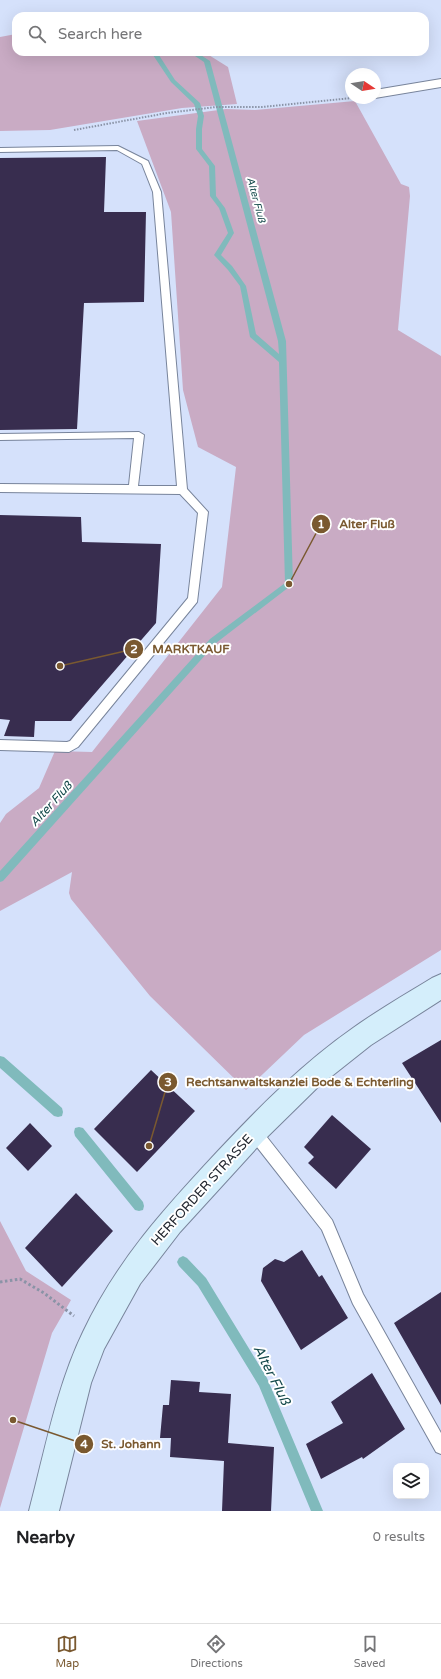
<!DOCTYPE html>
<html lang="en">
<head>
<meta charset="utf-8">
<style>
	:root { --surface:#fff; --page:#f2f2f2; --text:#202124; --muted:#757577; --line:#e0e0e0; --accent:#7a5930 }
	body { margin:0; font-family:"Varela Round",sans-serif; background:var(--page); color:var(--text) }
	.controls { position:absolute; right:12px; bottom:12px; display:grid; overflow:hidden; border-radius:8px; box-shadow:0 4px 16px #0002 }
	.controls button { width:36px; height:36px; display:grid; place-items:center; padding:0; border:0; border-bottom:1px solid var(--line); background:var(--surface); color:var(--text); font:20px sans-serif }
	.compass { position:absolute; left:345px; top:68px; width:36px; height:36px; border-radius:50%; background:var(--surface); box-shadow:0 4px 16px #0002; rotate:102deg }
	.list { margin:0; padding:0; list-style:none }
	h2 { display:flex; justify-content:space-between; align-items:center; height:52px; margin:0; padding:0 16px; font-size:17px }
	h2 small { font-size:13px; font-weight:400; color:var(--muted) }
	.icon { flex:none; width:22px; height:22px; fill:none; stroke:currentColor; stroke-width:2; stroke-linecap:round; stroke-linejoin:round }
	.map { position:relative; flex:none; width:441px; height:1511px; overflow:hidden }
	.search { position:absolute; background:var(--surface); box-shadow:0 4px 16px #0002; left:12px; right:12px; top:12px; height:44px; display:flex; align-items:center; gap:10px; box-sizing:border-box; padding:0 14px; border-radius:12px; color:var(--muted); font-size:15px }
	.sheet { height:112px; background:var(--surface) }
	nav { display:flex; justify-content:space-around; align-items:center; box-sizing:border-box; height:56px; border-top:1px solid var(--line); background:var(--surface); font-size:11px; color:var(--muted) }
	nav a { display:grid; justify-items:center; gap:2px }
	nav .on { color:var(--accent) }
	.map>svg:first-child { display:block }
	.green { fill:#c9abc4 }
	.lines { fill:none; stroke-linecap:round; stroke-linejoin:round }
	.stream { fill:#80babc; fill-rule:evenodd }
	.building { fill:#382d4f }
	.lane-casing { stroke:#78849b; stroke-width:2 }
	.street-casing { stroke:#78849b; stroke-width:2 }
	.secondary-casing { stroke:#78849b; stroke-width:2 }
	.path-far1 { stroke:#8a93a6; stroke-width:2; stroke-dasharray:1.5 1.5; stroke-linecap:butt }
	.path { stroke:#8a93a6; stroke-width:3; stroke-dasharray:2.5 2.5; stroke-linecap:butt }
	.lane { fill:#fff; fill-rule:evenodd }
	.street { fill:#fff; fill-rule:evenodd }
	.secondary { fill:#d4eefb; fill-rule:evenodd }
	.labels { text-anchor:middle; dominant-baseline:central; stroke-width:4; stroke-linejoin:round; paint-order:stroke }
	.far-water-label { font-size:10px; font-style:italic; fill:#14494b; stroke:#fff }
	.water-label { font-size:12px; font-style:italic; fill:#14494b; stroke:#fff }
	.near-street-label { font-size:13px; fill:#232831; stroke:#fff }
	.near-water-label { font-size:14px; font-style:italic; fill:#14494b; stroke:#fff }
	.leader { fill:none; stroke:#7a5930; stroke-width:1.5 }
	.callout-dot { fill:#7a5930; stroke:#fff; stroke-width:1.5 }
	.mark-label { font-size:12px; text-anchor:middle; font-weight:bold; fill:#fff }
	.callout-label { font-size:12px; text-anchor:middle; font-weight:bold; fill:#7a5930; stroke:#fff; stroke-width:4; stroke-linejoin:round; paint-order:stroke }
</style>
</head>
<body>
<div class="map">
<svg width="441" height="1511" viewBox="0 0 441 1511">
	<rect width="100%" height="100%" fill="#d5e1fb"/>
	<path class="green" d="M16,34v18h188l24,15 9,37 -55,4 -132,22 -50,1v-94z
		M355,101l46,83 8,3 1,9 -12,134 43,26v594l-137,85 -58,55 -96,-94 -79,-97 -2,-6 3,-21 -72,39v-88l6,-9 33,-26 16,-37 37,1 130,-165 14,-120 -38,-20 -15,-57 -12,-178 -34,-91 89,-12 29,1z
		M0,1221l26,50 45,29 -19,33 -52,175z"/>
	<g class="lines">
		<path class="stream" d="M151,52h6l18,28 25,23 4,13 -2,13v20l13,17 1,30 9,12 9,25 -13,22 11,11 14,20 10,48 23,20 -1,-13 -74,-279 -15,-10h7l14,9 76,280 7,243 -77,59 -213,238 -3,1v-11l210,-232 75,-56 -6,-221 -29,-25 -10,-51 -12,-16 -14,-15 14,-22 -9,-25 -9,-12 -1,-30 -13,-17v-20l2,-13 -4,-12 -23,-22z
			M0,1056l4,1 58,51 1,4 -1,4 -4,1 -4,-1 -54,-48z
			M79,1127l4,1 60,74 1,4 -1,4 -4,1 -4,-1 -60,-74 -1,-4 1,-4z
			M183,1256l4,2 19,20 61,100 56,133h-12l-52,-125 -61,-100 -19,-20 -2,-4 2,-4z"/>
	</g>
	<path class="building" d="M106,157l-2,55h42l-2,90 -60,1 -7,126 -77,1v-272z
		M0,515l81,2 1,25 79,2 -5,79 -85,98h-36l-1,16 -30,-1 6,-16 -10,-1z
		M441,1040v83l-39,-60z
		M151,1070l44,41 -58,61 -43,-43z
		M332,1115l39,34 -35,40 -28,-26 6,-6 -10,-10z
		M30,1123l22,23 -24,25 -22,-23z
		M76,1193l37,38 -51,56 -37,-39z
		M302,1250l17,27 3,-2 26,43 -47,32 -40,-69 2,-13 12,-9 9,3z
		M441,1292v113l-47,-82z
		M372,1373l33,56 -42,30 -1,-2 -41,22 -15,-35 37,-21 -12,-21z
		M171,1380l29,2 -1,10 32,2 -3,49 46,4 -3,64h-49l2,-50 -54,-4 1,-19h-11l3,-33h6z"/>
	<g class="lines">
		<g class="lane-casing">
			<path id="lane" d="M118,146l30,15 13,31 26,297 21,23 -11,90 -119,145 -9,5 -69,-2v-10l67,2 3,-1 118,-143 10,-85 -18,-19 -180,-2v-8l129,1 5,-47 -134,2v-6l139,-2 5,3 -6,51h39l-24,-294 -11,-28 -25,-14 -117,2v-4z
				M254,1126l5,1 73,93 31,74 78,139v21l-5,-2 -83,-148 -31,-74 -73,-93 -1,-5 1,-5z"/>
		</g>
		<g class="street-casing">
			<path id="street" d="M441,79v8l-66,11h-2h2v-8z"/>
		</g>
		<g class="secondary-casing">
			<path id="secondary" d="M441,974v26l-70,45 -53,42 -55,54 -83,91 -40,52 -36,65 -13,34 -32,128h-30c16,-60 27,-123 54,-179 34,-72 81,-123 134,-180 42,-45 86,-89 136,-124 25,-18 53,-34 79,-50z"/>
		</g>
		<path class="path-far1" d="M74,130l93,-17 49,-6h46l90,-9"/>
		<path class="path" d="M0,1282l20,-3 24,14 30,23"/>
		<use href="#lane" class="lane"/>
		<use href="#street" class="street"/>
		<use href="#secondary" class="secondary"/>
	</g>
	<g class="labels">
		<g class="far-water-label">
			<text transform="translate(256 200) rotate(75)">Alter Fluß</text>
		</g>
		<g class="water-label">
			<text transform="translate(51 804) rotate(-48)">Alter Fluß</text>
		</g>
		<g class="near-street-label">
			<text transform="translate(202 1190) rotate(-48)">HERFORDER STRASSE</text>
		</g>
		<g class="near-water-label">
			<text transform="translate(272 1375) rotate(63)">Alter Fluß</text>
		</g>
	</g>
	<path class="leader" d="M289 584L321 524M60 666L134 649M149 1146L168 1082M13 1420L84 1444"/>
	<g class="callout-dot">
		<circle cx="289" cy="584" r="4"/>
		<circle cx="60" cy="666" r="4"/>
		<circle cx="149" cy="1146" r="4"/>
		<circle cx="13" cy="1420" r="4"/>
		<circle cx="321" cy="524" r="10"/>
		<circle cx="134" cy="649" r="10"/>
		<circle cx="168" cy="1082" r="10"/>
		<circle cx="84" cy="1444" r="10"/>
	</g>
	<g class="mark-label">
		<text x="321" y="528">1</text>
		<text x="134" y="653">2</text>
		<text x="168" y="1086">3</text>
		<text x="84" y="1448">4</text>
	</g>
	<g class="callout-label">
		<text x="367" y="528">Alter Fluß</text>
		<text x="191" y="653">MARKTKAUF</text>
		<text x="300" y="1086">Rechtsanwaltskanzlei Bode &amp; Echterling</text>
		<text x="131" y="1448">St. Johann</text>
	</g>
</svg>
<div class="controls">
<button><svg class="icon" aria-label="layers" viewBox="0 0 24 24"><path d="M12 4l9 5-9 5-9-5zM3 14l9 5 9-5"/></svg></button>
</div>
<svg class="compass" viewBox="-18 -18 36 36"><path d="M0-13l5 13h-10z" fill="#e53935"/><path d="M0 13l5-13h-10z" fill="#757577"/></svg>
<div class="search"><svg class="icon" aria-label="search" viewBox="0 0 24 24"><circle cx="10" cy="10" r="6"/><path d="M15 15l6 6"/></svg>Search here</div>
</div>
<section class="sheet">
<h2>Nearby<small>0 results</small></h2>
<ul class="list">
</ul>
</section>
<nav>
<a class="on"><svg class="icon" aria-label="map" viewBox="0 0 24 24"><path d="M3 6l6-2 6 2 6-2v14l-6 2-6-2-6 2zM9 4v14M15 6v14"/></svg>Map</a>
<a><svg class="icon" aria-label="directions" viewBox="0 0 24 24"><path d="M12 3l9 9-9 9-9-9zM9 14v-3h6M13 9l2 2-2 2"/></svg>Directions</a>
<a><svg class="icon" aria-label="saved" viewBox="0 0 24 24"><path d="M7 4h10v16l-5-4-5 4z"/></svg>Saved</a>
</nav>
</body>
</html>
